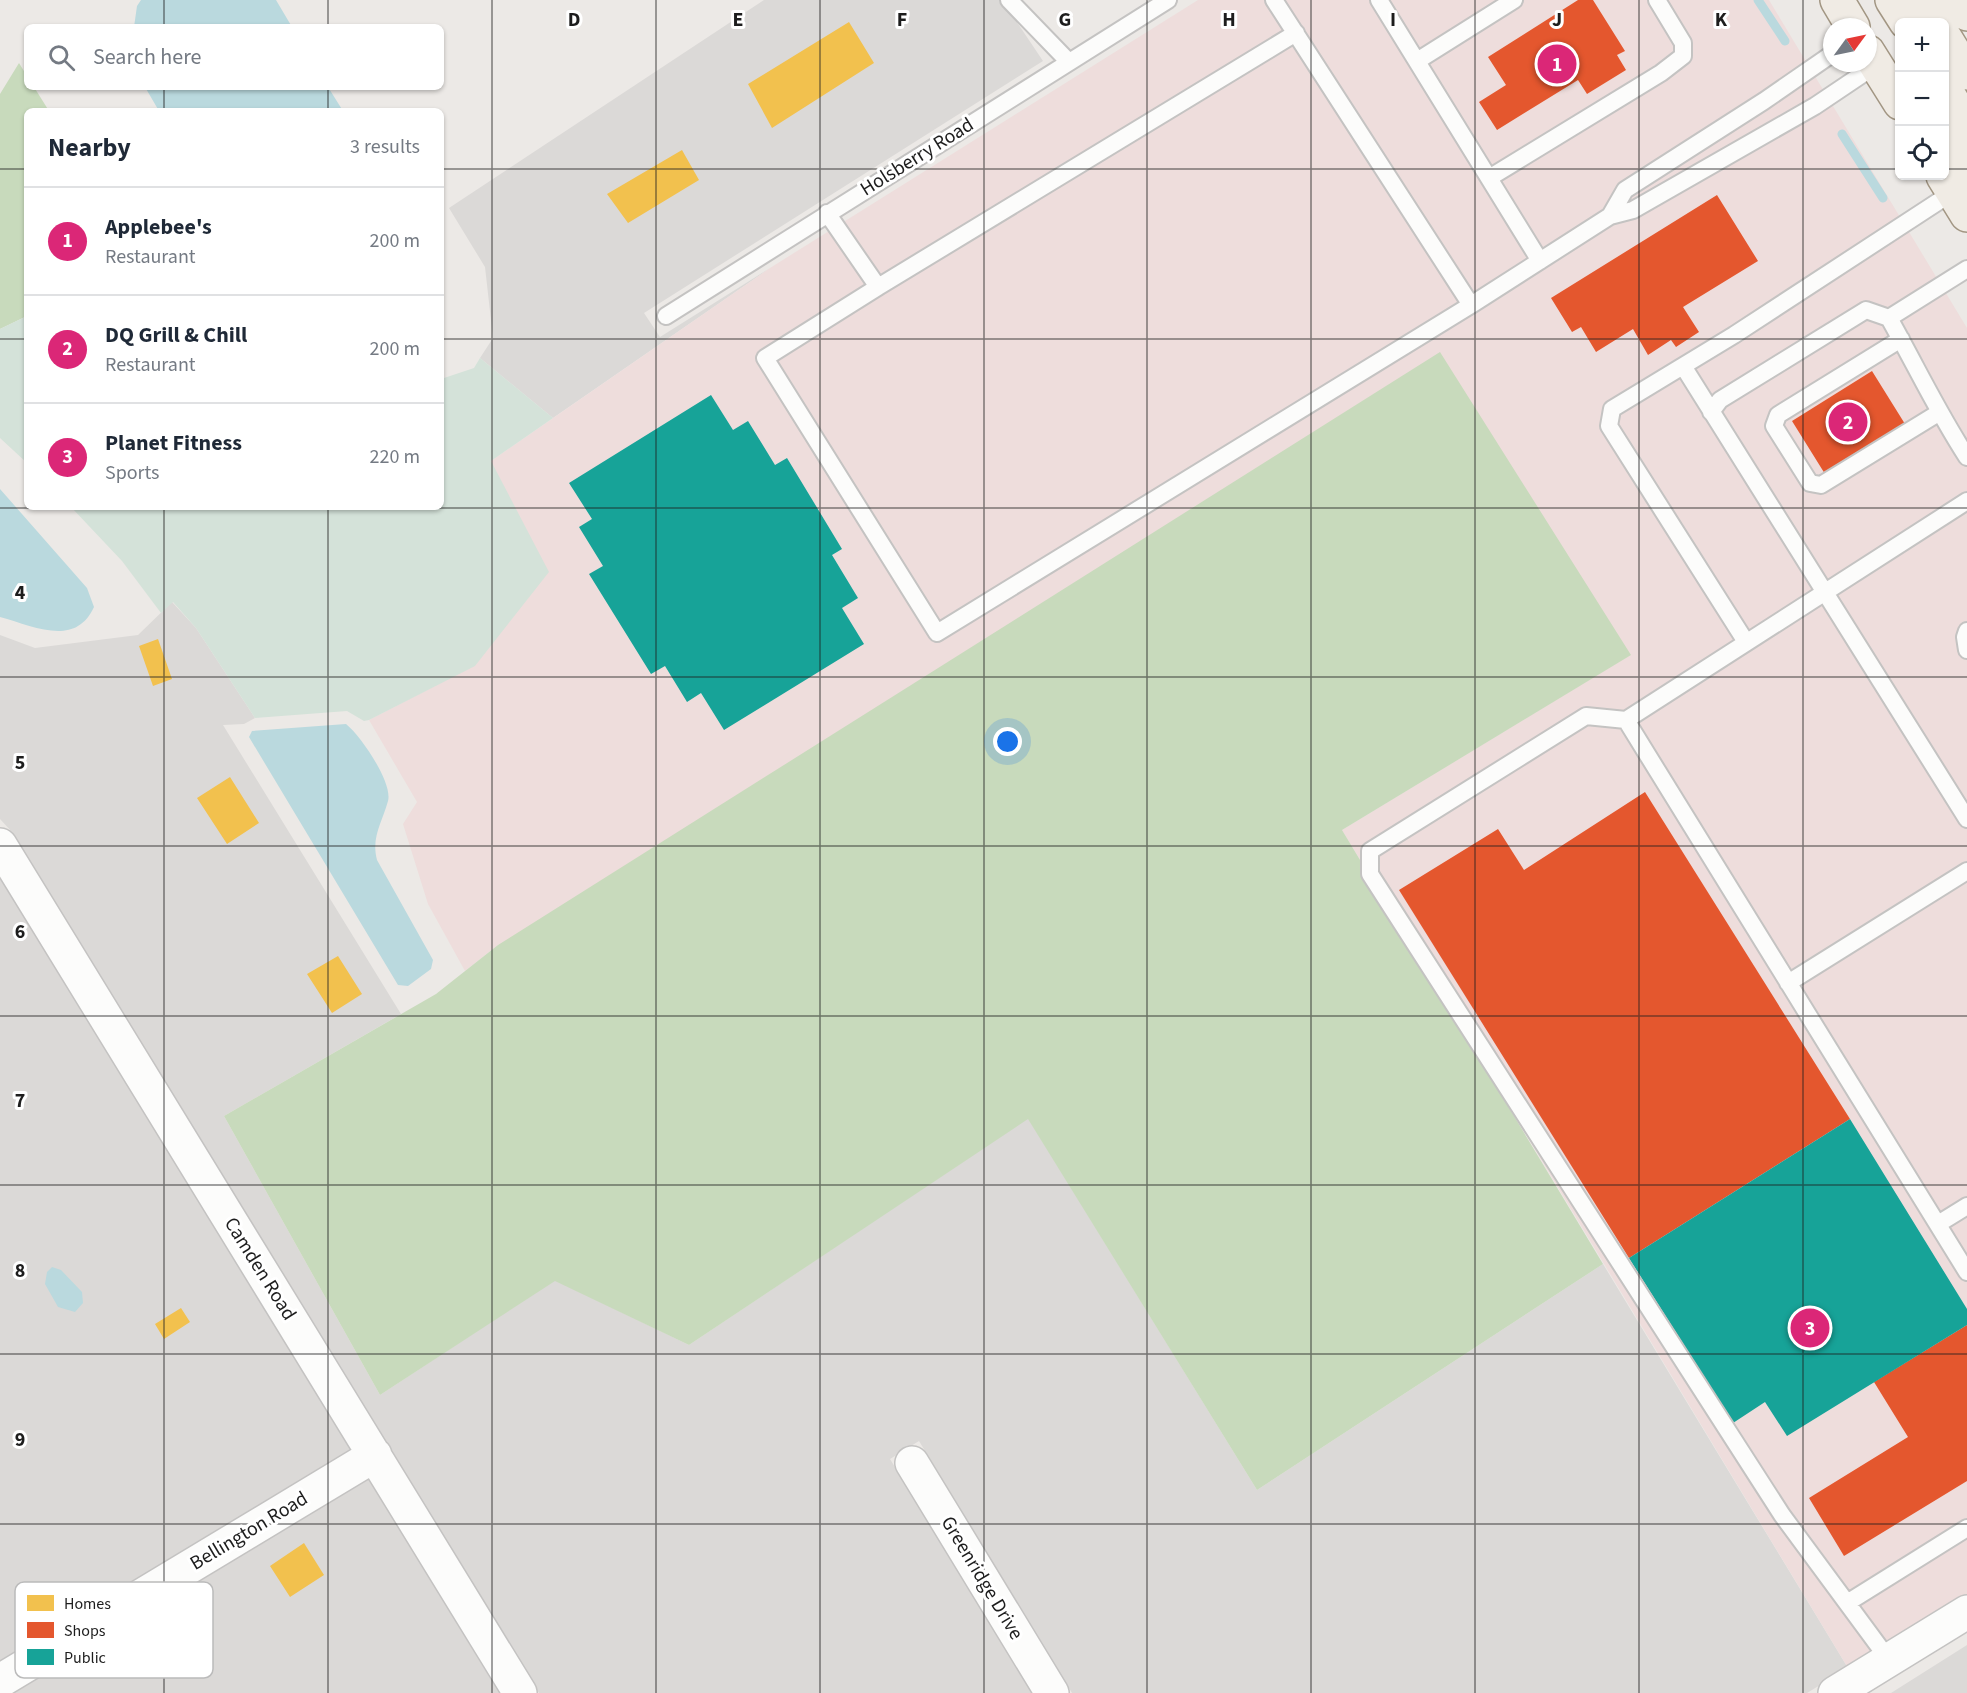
<!DOCTYPE html>
<html lang="en">
<head>
<meta charset="utf-8">
<style>
	:root { --surface:#fff; --page:#f6f6f7; --text:#1f2937; --muted:#747a83; --line:#e0e1e3; --accent:#db2777 }
	body { margin:0; font-family:"Source Sans 3",sans-serif; background:var(--page); color:var(--text) }
	.controls { position:absolute; right:18px; top:18px; display:grid; overflow:hidden; border-radius:9px; box-shadow:0 2px 4px #0004 }
	.controls button { width:54px; height:54px; display:grid; place-items:center; padding:0; border:0; border-bottom:2px solid var(--line); background:var(--surface); color:var(--text); font:30px sans-serif }
	.compass { position:absolute; left:1823px; top:18px; width:54px; height:54px; border-radius:50%; background:var(--surface); box-shadow:0 2px 4px #0004; rotate:57deg }
	.you { position:absolute; left:1008px; top:742px; width:21px; height:21px; margin:-15px; border:4px solid #fff; border-radius:50%; background:#1a73e8; box-shadow:0 0 0 9px #1a73e833 }
	.badge { display:grid; place-items:center; width:39px; height:39px; border-radius:50%; background:var(--accent); color:#fff; font-size:20px; font-weight:700 }
	.pin { position:absolute; translate:-50% -50%; border:3px solid #fff; box-shadow:0 2px 6px #0006 }
	.list { margin:0; padding:0; list-style:none }
	h2 { display:flex; justify-content:space-between; align-items:center; height:78px; margin:0; padding:0 24px; font-size:26px }
	h2 small { font-size:20px; font-weight:400; color:var(--muted) }
	.list li { display:grid; grid-template-columns:39px 1fr auto; gap:18px; align-items:center; box-sizing:border-box; height:108px; padding:0 24px; border-top:2px solid var(--line) }
	.list b { display:block; font-size:22px; white-space:nowrap }
	.list p { margin:0; font-size:20px; white-space:nowrap; color:var(--muted) }
	.list em { font-size:20px; font-style:normal; color:var(--muted) }
	.icon { flex:none; width:33px; height:33px; fill:none; stroke:currentColor; stroke-width:2; stroke-linecap:round; stroke-linejoin:round }
	.map { position:relative; flex:none; width:1967px; height:1693px; overflow:hidden }
	.search { position:absolute; background:var(--surface); box-shadow:0 2px 4px #0004; left:24px; top:24px; width:420px; height:66px; display:flex; align-items:center; gap:15px; box-sizing:border-box; padding:0 21px; border-radius:9px; color:var(--muted); font-size:22px }
	.panel { position:absolute; background:var(--surface); box-shadow:0 2px 4px #0004; left:24px; top:108px; width:420px; height:402px; border-radius:9px }
	.map>svg:first-child { display:block }
	.residential { fill:#dbd9d7 }
	.commercial { fill:#eedddc }
	.forest { fill:#c8dabc }
	.wetland { fill:#d4e2d9 }
	.water { fill:#bad9de }
	.homes { fill:#f2c14e }
	.shops { fill:#e4572e }
	.public { fill:#17a398 }
	.lines { fill:none; stroke-linecap:round; stroke-linejoin:round }
	.stream { stroke:#bad9de; stroke-width:9 }
	.service-casing { stroke:#c4c3c2; stroke-width:20 }
	.minor-casing { stroke:#c4c3c2; stroke-width:36 }
	.tertiary-casing { stroke:#c4c3c2; stroke-width:36 }
	.primary-casing { stroke:#a29683; stroke-width:36 }
	.service { stroke:#fcfcfb; stroke-width:16 }
	.minor { stroke:#fcfcfb; stroke-width:33 }
	.tertiary { stroke:#fcfcfb; stroke-width:33 }
	.primary { stroke:#f0ebe4; stroke-width:33 }
	.grid { fill:none; stroke:#1d1d1d; stroke-width:1.5; stroke-opacity:0.55 }
	.labels { text-anchor:middle; dominant-baseline:central; stroke-width:6; stroke-linejoin:round; paint-order:stroke }
	.street-label { font-size:20px; fill:#1d1d1d; stroke:#fff }
	.key { fill:#fff; stroke:#bbb; stroke-width:1.5 }
	.key-label { font-size:16px; fill:#1d1d1d }
	.grid-label { font-size:20px; text-anchor:middle; font-weight:bold; fill:#1d1d1d; stroke:#fff; stroke-width:6; stroke-linejoin:round; paint-order:stroke }
</style>
</head>
<body>
<div class="map">
<svg width="1967" height="1693" viewBox="0 0 1967 1693">
	<rect width="100%" height="100%" fill="#ece9e6"/>
	<path class="residential" d="M764,0h238l41,61 -399,252 16,24 110,-69 -217,150 -73,-60 13,-20 -8,-71 -36,-59z
		M172,602l24,26 59,90 -11,6 -21,1 178,289 -177,102 156,279 175,-115 134,65 339,-227 229,372 346,-226 245,404 -41,25h-735l-153,-252 -29,18 142,234h-493l-527,-861 -12,-13v-184l35,13 103,-13z
		M0,878l352,573 -352,213z
		M368,1477l131,216h-490z
		M1967,1645v48h-76z"/>
	<path class="commercial" d="M1198,0h571l198,328v1266l-119,74 -506,-838 288,-175 -1132,290 -33,26 -37,-67 -25,-80 14,-22 -48,-82 106,-55 16,-204 279,-193z"/>
	<path class="forest" d="M19,63l8,13v11h7l15,24h-22v205l-27,13v-235z
		M1440,352l191,303 -289,175 261,434 -346,226 -229,-371 -339,226 -134,-64 -175,114 -156,-279 212,-122 62,-49z"/>
	<path class="wetland" d="M27,316v147l-27,-25v-109z
		M480,358l73,60 -62,43 58,111 -74,94 -106,54 -5,1 -17,-10 -92,7 -59,-90 -23,-26 -12,11 -39,-52 -51,-54h370v-128l33,-11z"/>
	<path class="water" d="M141,0h135l16,27h-158l3,-21z
		M145,87h183l15,24h-184z
		M0,489l87,99 7,19c-19,41 -60,19 -94,10z
		M346,724c15,12 47,59 42,77 -6,22 -17,36 -11,59l56,100 -2,9 -23,17 -10,-1 -149,-248 3,-6z
		M52,1267l9,3 21,22 1,11 -8,9 -17,-5 -13,-23 2,-12z"/>
	<path class="homes" d="M849,22l25,41 -102,65 -24,-44z
		M682,150l17,30 -71,43 -21,-29z
		M158,639l14,40 -19,7 -14,-40z
		M230,777l29,46 -32,21 -30,-46z
		M338,956l24,38 -30,19 -25,-39z
		M181,1308l9,14 -26,17 -9,-15z
		M304,1543l20,32 -34,22 -20,-31z"/>
	<path class="shops" d="M1578,0h15l32,51 -8,4 9,15 -39,24 -9,-14 -81,50 -18,-28 27,-17 -18,-28z
		M1717,195l41,66 -75,46 16,25 -23,15 -5,-7 -23,15 -15,-26 -37,23 -15,-25 -9,5 -21,-34z
		M1872,371l33,53 -80,50 -33,-53z
		M1645,792l205,327 -221,139 -230,-368 99,-61 26,41z
		M1967,1325v156l-123,75 -35,-58 99,-61 -34,-55z"/>
	<path class="public" d="M711,395l22,35 15,-9 27,44 12,-7 55,91 -10,6 26,43 -16,10 22,36 -140,86 -23,-37 -14,9 -22,-36 -14,8 -62,-100 14,-8 -24,-39 13,-8 -23,-36z
		M1850,1119l117,190v16l-180,111 -22,-34 -32,21 -104,-165z"/>
	<g class="lines">
		<path class="stream" d="M1758,0l27,41
			M1842,134l41,64"/>
		<g class="service-casing">
			<path id="service" d="M1009,0l60,62
				M1379,0l161,261
				M1417,61l97,-61
				M1489,178l172,-105 22,-17v-13l-26,-43
				M827,213l51,74 -113,71 172,275 534,-328 -197,-305
				M1610,216l15,-26 139,-89 68,-47
				M1967,269l-78,49c26,46 49,95 78,139
				M878,287l418,-254
				M1471,305l139,-89 23,-6 182,-104 61,-41
				M666,316l502,-316
				M1901,339l-123,76 -4,11 36,57 11,2 119,-73
				M1683,366l284,453
				M1711,412l9,-12 146,-90 23,8
				M1967,501l-341,219 341,552
				M1967,631l-2,6 2,13
				M1746,642l-137,-216 3,-17 122,-74 219,-143
				M1626,720l-40,-4 -216,135v23l412,641 107,145
				M1788,983l179,-112
				M1938,1224l29,-18
				M1847,1603l120,-75"/>
		</g>
		<g class="minor-casing">
			<path id="minor" d="M0,845l520,848
				M912,1463l140,230
				M0,1681l375,-226"/>
		</g>
		<g class="tertiary-casing">
			<path id="tertiary" d="M1835,1693l132,-81"/>
		</g>
		<g class="primary-casing">
			<path id="primary" d="M1837,0l16,27
				M1892,0l14,22
				M1923,0l13,22
				M1958,0l9,14
				M1944,36l23,37
				M1868,52l32,51
				M1944,87l23,38
				M1944,130l23,37
				M1943,176l24,39"/>
		</g>
		<use href="#service" class="service"/>
		<use href="#minor" class="minor"/>
		<use href="#tertiary" class="tertiary"/>
		<use href="#primary" class="primary"/>
	</g>
	<path class="grid" d="M164,0v27M328,0v27M492,0v1693M656,0v1693M820,0v1693M984,0v1693M1147,0v1693M1311,0v1693M1475,0v1693M1639,0v1693M1803,0v1693M164,87v24M328,87v24M0,169h27M441,169h1459M1944,169h23M0,339h27M441,339h1526M164,507v1186M328,507v1186M0,508h1967M0,677h1967M0,846h1967M0,1016h1967M0,1185h1967M0,1354h1967M0,1524h1967"/>
	<g class="labels">
		<g class="street-label">
			<text transform="translate(917 157) rotate(-32)">Holsberry Road</text>
			<text transform="translate(260 1269) rotate(58)">Camden Road</text>
			<text transform="translate(249 1531) rotate(-31)">Bellington Road</text>
			<text transform="translate(982 1578) rotate(59)">Greenridge Drive</text>
		</g>
	</g>
	<rect x="15" y="1582" width="198" height="96" rx="9" class="key"/>
	<rect x="27" y="1595" width="27" height="16" fill="#f2c14e"/>
	<rect x="27" y="1622" width="27" height="16" fill="#e4572e"/>
	<rect x="27" y="1649" width="27" height="16" fill="#17a398"/>
	<g class="key-label">
		<text x="64" y="1609">Homes</text>
		<text x="64" y="1636">Shops</text>
		<text x="64" y="1663">Public</text>
	</g>
	<g class="grid-label">
		<text x="574" y="26">D</text>
		<text x="738" y="26">E</text>
		<text x="902" y="26">F</text>
		<text x="1065" y="26">G</text>
		<text x="1229" y="26">H</text>
		<text x="1393" y="26">I</text>
		<text x="1557" y="26">J</text>
		<text x="1721" y="26">K</text>
		<text x="20" y="599">4</text>
		<text x="20" y="769">5</text>
		<text x="20" y="938">6</text>
		<text x="20" y="1107">7</text>
		<text x="20" y="1277">8</text>
		<text x="20" y="1446">9</text>
	</g>
</svg>
<div class="controls">
<button>+</button>
<button>−</button>
<button><svg class="icon" aria-label="locate" viewBox="0 0 24 24"><circle cx="12" cy="12" r="6"/><path d="M12 2v4M12 18v4M2 12h4M18 12h4"/></svg></button>
</div>
<svg class="compass" viewBox="-18 -18 36 36"><path d="M0-13l5 13h-10z" fill="#e53935"/><path d="M0 13l5-13h-10z" fill="#747a83"/></svg>
<div class="you"></div>
<div class="pin badge" style="left:1557px;top:64px">1</div>
<div class="pin badge" style="left:1848px;top:422px">2</div>
<div class="pin badge" style="left:1810px;top:1328px">3</div>
<div class="search"><svg class="icon" aria-label="search" viewBox="0 0 24 24"><circle cx="10" cy="10" r="6"/><path d="M15 15l6 6"/></svg>Search here</div>
<section class="panel">
<h2>Nearby<small>3 results</small></h2>
<ul class="list">
<li><span class="badge">1</span><div><b>Applebee's</b><p>Restaurant</p></div><em>200 m</em></li>
<li><span class="badge">2</span><div><b>DQ Grill &amp; Chill</b><p>Restaurant</p></div><em>200 m</em></li>
<li><span class="badge">3</span><div><b>Planet Fitness</b><p>Sports</p></div><em>220 m</em></li>
</ul>
</section>
</div>
</body>
</html>
